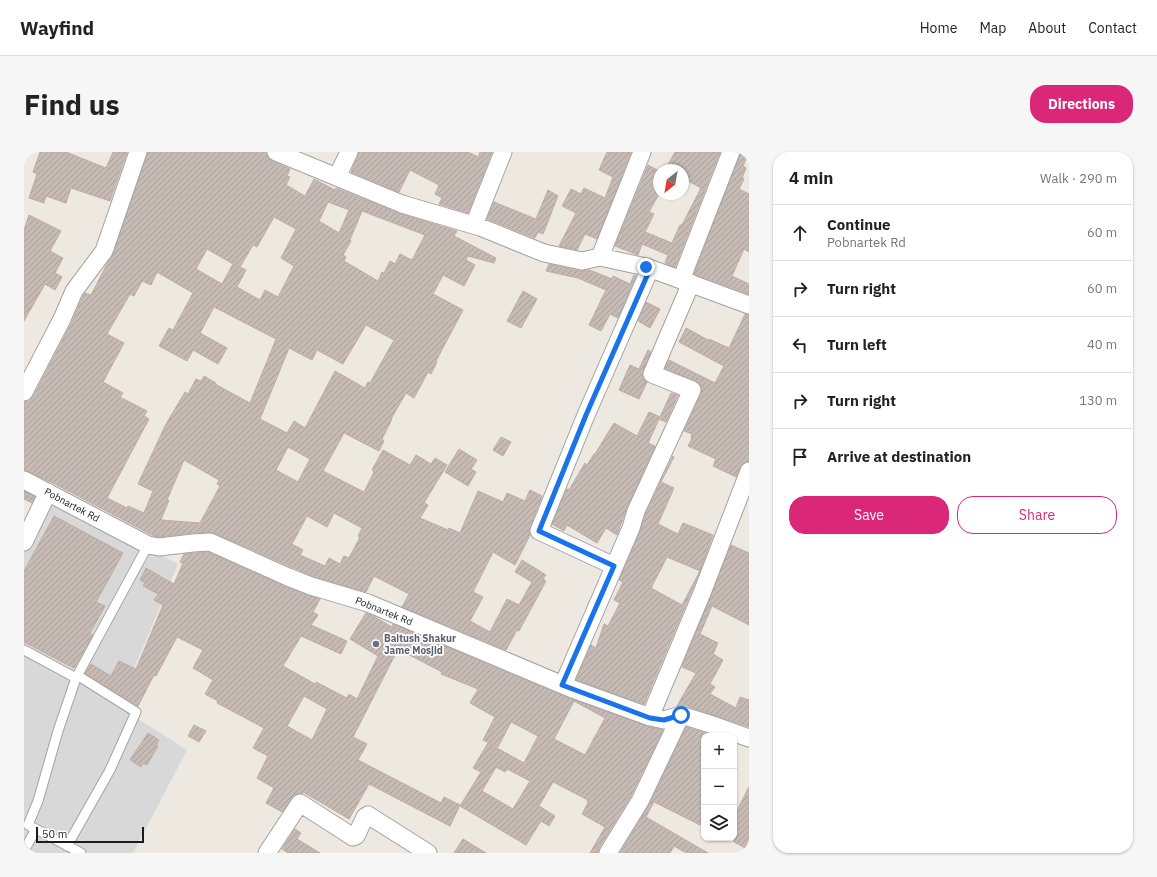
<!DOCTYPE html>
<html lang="en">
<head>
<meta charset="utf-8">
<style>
	:root { --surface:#fff; --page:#f6f6f6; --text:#222; --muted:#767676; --line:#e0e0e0; --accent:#db2777 }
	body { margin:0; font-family:"IBM Plex Sans",sans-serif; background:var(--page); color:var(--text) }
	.controls { position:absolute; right:12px; bottom:12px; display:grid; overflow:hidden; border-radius:8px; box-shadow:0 1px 3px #0004 }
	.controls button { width:36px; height:36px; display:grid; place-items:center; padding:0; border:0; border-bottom:1px solid var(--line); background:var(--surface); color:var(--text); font:20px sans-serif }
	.compass { position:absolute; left:629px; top:12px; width:36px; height:36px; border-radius:50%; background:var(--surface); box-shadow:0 1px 3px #0004; rotate:211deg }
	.scale { position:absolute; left:12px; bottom:10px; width:108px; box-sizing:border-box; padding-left:4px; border:2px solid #1b1b1b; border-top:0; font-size:11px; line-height:14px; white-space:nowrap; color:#1b1b1b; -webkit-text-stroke:3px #fff; paint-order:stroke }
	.stop { position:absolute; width:12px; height:12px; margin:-9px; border:3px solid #1a73e8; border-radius:50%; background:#fff }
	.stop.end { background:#1a73e8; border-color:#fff; box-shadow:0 1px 4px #0008 }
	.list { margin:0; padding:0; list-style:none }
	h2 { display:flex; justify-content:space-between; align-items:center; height:52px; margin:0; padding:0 16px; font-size:17px }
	h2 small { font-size:13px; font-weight:400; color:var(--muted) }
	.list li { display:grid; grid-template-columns:26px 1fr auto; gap:12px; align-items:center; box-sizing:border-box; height:56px; padding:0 16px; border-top:1px solid var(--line) }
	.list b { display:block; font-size:15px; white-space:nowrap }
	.list p { margin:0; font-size:13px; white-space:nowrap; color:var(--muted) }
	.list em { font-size:13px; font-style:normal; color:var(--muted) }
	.actions { display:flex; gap:8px; padding:12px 16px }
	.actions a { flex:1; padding:9px 0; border:1px solid var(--accent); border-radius:16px; text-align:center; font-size:14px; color:var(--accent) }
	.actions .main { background:var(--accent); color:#fff }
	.icon { flex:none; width:22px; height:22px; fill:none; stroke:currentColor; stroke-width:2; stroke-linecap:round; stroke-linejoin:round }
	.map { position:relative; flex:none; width:725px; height:701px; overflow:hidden; border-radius:16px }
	header { display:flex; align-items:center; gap:24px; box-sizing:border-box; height:56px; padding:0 20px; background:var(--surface); border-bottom:1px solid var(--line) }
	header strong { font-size:19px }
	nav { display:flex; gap:22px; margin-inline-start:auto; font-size:14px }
	.intro { display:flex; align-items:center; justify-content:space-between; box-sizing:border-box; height:96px; padding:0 24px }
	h1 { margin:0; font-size:28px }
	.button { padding:10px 18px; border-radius:16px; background:var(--accent); color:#fff; font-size:14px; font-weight:700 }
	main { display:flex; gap:24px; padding:0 24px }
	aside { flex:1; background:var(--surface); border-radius:16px; box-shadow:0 1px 3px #0004 }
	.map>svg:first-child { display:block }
	.residential { fill:#d9d8d8 }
	.building { fill:url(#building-hatch); stroke:#bfada2; fill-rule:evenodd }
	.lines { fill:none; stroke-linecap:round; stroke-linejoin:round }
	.service-casing { stroke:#a2a2a2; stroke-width:11 }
	.minor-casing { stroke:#a2a2a2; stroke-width:19 }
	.service { stroke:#fff; stroke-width:9 }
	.minor { stroke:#fff; stroke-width:17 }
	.route { stroke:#1a73e8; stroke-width:5 }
	.worship-dot { fill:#6b7280; stroke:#fff; stroke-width:1.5 }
	.labels { text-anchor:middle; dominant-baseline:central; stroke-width:3.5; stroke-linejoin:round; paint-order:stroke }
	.street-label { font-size:10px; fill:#1b1b1b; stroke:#fff }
	.worship-label { font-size:10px; font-weight:bold; fill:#5b616d; stroke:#fff; text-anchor:start }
</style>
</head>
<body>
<header>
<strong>Wayfind</strong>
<nav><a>Home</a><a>Map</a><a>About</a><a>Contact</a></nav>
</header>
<div class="intro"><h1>Find us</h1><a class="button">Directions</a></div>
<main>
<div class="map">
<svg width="725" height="701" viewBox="0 0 725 701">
	<defs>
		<pattern id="building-hatch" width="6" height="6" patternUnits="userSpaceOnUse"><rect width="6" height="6" fill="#c5bab4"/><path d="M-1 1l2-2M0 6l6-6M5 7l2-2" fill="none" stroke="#a99f9a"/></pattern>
	</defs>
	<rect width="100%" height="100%" fill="#ede8e0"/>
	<path class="residential" d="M29,345l125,67 -60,142 69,44 -54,103h-109v-306z"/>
	<path class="building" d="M16,0h26l40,16 7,-16h14l-17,49 -39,-13 -5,15 -20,-7 -2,7 -15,-5 8,-24 -4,-2z
		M124,0h118l2,6 4,3 18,8 -3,7 3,1 -4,8 19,11 9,-17 21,11 1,-2 62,25 59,18 -3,5 42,22 -2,5 -26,-7 -2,4 9,5 -11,21 -21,-11 -10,19 30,16 -27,51 1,1 -6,12 -3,-2 -14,26 -8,-5 -15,26h1l-10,20 2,2 -5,10 -35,-18 -21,38 41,21 10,-20 -2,-2 11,-20 27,15 6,-10 15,9 4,-6 12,7 -23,38 4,2 -8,13 28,12 1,-2 11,5 18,-42 25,11 4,-9 18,8 5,-11 12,6 -12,31v8l-15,30 -22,-13 -20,40 10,5 -13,24 20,11 17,-33 12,6 13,-23 -17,-10 7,-12 24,15 -3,4 3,2 -27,50 -2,-1 -11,20 -104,-43 7,-13 -35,-18 -8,16 -52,-15 -100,-44h-22l-33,4 -5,-1 -101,-53 -29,-13v-68l5,-1 4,-4 38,-73 12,-28 2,-3 6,2 15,-29 7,-12zM304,50l21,8 -10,23 -20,-12zM338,59l63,24 -13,25 -12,-6 -5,10 -5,-3 -6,12 -2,-1 -4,9 -34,-20 2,-4 -3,-2 8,-14 -1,-1zM250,65l22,12 -15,29 13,8 -16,31 -13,-7 -5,10 -23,-13 9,-17 -6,-3 13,-22 4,2zM183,97l26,15 -11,20 -26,-15zM133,120l36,21 -20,37 -4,-2 -10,18 28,15 6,-11 25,14 9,-16 -27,-15 14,-26 62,32 -26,64 -35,-19 1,-1 -12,-7 -3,5 -5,-2 -8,15 -3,-2 -19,32 -28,60 15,7 -9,22 -16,-7 -1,2 -20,-10 42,-79 -5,-3 3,-5 -27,-14 3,-4 -20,-11 21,-39 -17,-9 23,-40 4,2 8,-15 9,4zM342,173l28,15 -24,43 -2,-1 -3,6 -30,-17 -30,57 -11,-7 -7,12 -27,-14 29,-71 23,12 5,-10 26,14zM264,295l22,12 -12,23 -22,-12zM160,308l35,20 -2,4 3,2 -20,37 -39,-3 8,-20h-2zM310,361l28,15 -4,8 2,1 -11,21 -5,-2 -4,8 -11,-6 -4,8 -25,-11 3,-5 -11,-6 15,-28 20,11z
		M335,0h109l10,5 2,-5h12l-24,61 -29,-9 3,-6 -7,-4 4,-9 -29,-15 -11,22 -48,-20z
		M583,0h24l-34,87 -12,-5 -8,16 -18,-4 17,-33 -14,-7 9,-17 10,5 3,-6 21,10 8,-21 -14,-7z
		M651,0h45l-45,115 -10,-4 3,-8 -26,-11 -4,11 -23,-9 33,-81 11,6v23l-10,18 5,2 -9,18 27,11 8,-18h2l19,-37 -18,-10v-8h-18z
		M717,0h8l-6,14 3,2 -4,10 2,1 -5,10 10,5v58l-5,-3 -12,27 17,8v10l-55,-20z
		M524,38l10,6 -15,38 -5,-2 -3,6 -48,-19 7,-17 42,17z
		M5,63l32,16 -11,20 13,7 -8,15 7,4 -7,13 -10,-6 -21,37v-91z
		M525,112l31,7 10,-1 22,9 1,-3 17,8 4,-9 2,1 -18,42 -8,-4 -9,17 -12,-6 17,-35 -28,-12 -32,-7z
		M499,139l14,8 -16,29 -14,-7z
		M622,150l14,7 -10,19 -12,-7z
		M721,162l4,1v146l-7,3 -6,13 -23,-11 3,-7 -28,-13 4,-8 -1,-1 1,-3 -8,-3 17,-37 1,-5 -2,-5 -4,-3 -31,-12 4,-9 46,23 9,-17 -45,-24 7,-14 22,12 1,-1 20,9z
		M624,198l3,2 -9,23 2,5 3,2 -8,17 -20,-9 11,-25 9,4z
		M647,241l7,2 -12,27 -7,-3 -11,24 7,3 -28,61 -10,28 -11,-7 -9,15 -30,-18 -3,6 -12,-7 15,-35 2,1 16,-27 2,2 7,-11h1l19,-31 23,13 12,-24 11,5z
		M477,285l10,5 -8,14 -10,-6z
		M435,297l18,11 -6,9 5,3 -8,14 -23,-14z
		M649,304l1,1 -13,25 13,6 -16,36 20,10 5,-11 30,12 -13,36 -33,-14 -16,31 31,17 18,-34 -56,133 -68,-24 15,-35 5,3 8,-24 4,2 12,-23 -6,-3 9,-18 -4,-2 21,-48 5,-17z
		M0,339l11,6 -3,6 -8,-4z
		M30,364l69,37 -27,49 9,4 -15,27 3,2 -19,33 -50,-26v-71z
		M707,393l18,8v72l-37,-19 -12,28 18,9 -5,11 10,6 -13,24 5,3 -5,7 26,14 4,-11 9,3v27l-65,-22 -7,1 19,-33 -14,-6z
		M184,400l76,34 36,13 -7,13 5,3 -7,10 36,16 -6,13 -40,-18 -18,30 32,18 1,-2 31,16 2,-4 8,5 21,-43 -28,-17 16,-26 9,4 17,10 1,-3 173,73 81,29 16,4 -32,66 -32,52 -1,5h-8l15,-26 -23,-13 6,-11 -1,-1 1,-2 -35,-18 -14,24 16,10 -6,10 -8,-5 -15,24 -66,-39 21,-34 -8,-4 15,-25 36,20 14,-27 -27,-14 -13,25 -15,-7 12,-23 -25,-14 8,-14 -37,-15 1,-2 -44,-23 -45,88 14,7 -9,16 83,43 3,-6 16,8 -10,21 -81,-42 -20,35 -46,-27 -1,2h-6l-4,3 -10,15 -16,-9 8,-15 -17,-10 11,-22 -15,-8 11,-20 -47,-25 1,-2 -13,-7 8,-14 -20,-12 10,-18 -26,-13 -21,39 -2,-1 -16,31 -53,-33 6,-9 20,12 8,-15 17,8 27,-64 -9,-5 4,-6 -15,-8 2,-3 -5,-3 6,-12 28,16 9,-21 -3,-1 4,-8zM280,544l23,13 -15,31 -25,-14zM550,549l31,17 -20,37 -31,-16zM472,615l9,5 2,-3 23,12 -17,28 -31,-18z
		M170,573l12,6 -7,11 -11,-6z
		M662,575l28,9h-13l3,2v78l-4,9 -46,-23 -8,15 62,36h-22l-12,-7 -4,7h-50l29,-48z
		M124,581l11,7 -3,5 2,1 -11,19 -4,-2 -2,4 -11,-7z
		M725,635v52l-4,9 -11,-6v-26z
		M271,677l6,4 -4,6 23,14h-32l-6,-4z
		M439,687l23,14h-32z"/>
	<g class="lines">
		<g class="service-casing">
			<path id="service" d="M0,498l52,28 72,-133
				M4,673l10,-24 20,-70 18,-53
				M12,677l45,24
				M43,694l43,-76 26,-58 -59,-37
				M0,699l12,-22 -5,-2"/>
		</g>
		<g class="minor-casing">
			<path id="minor" d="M252,0l126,52 78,23 64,26 38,8 18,-4 46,10 103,38
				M313,25l12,-25
				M450,73l29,-73
				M576,105l42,-105
				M657,128l50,-128
				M0,240l38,-73 12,-28 30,-40 34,-99
				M0,328l124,65 11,2 34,-4 17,-1 78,35 23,9 57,17 202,85 80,29 14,3 17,-5 29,9 39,14
				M0,390l24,-50
				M590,414l-75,-35 47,-116 64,-146
				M539,533l68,-157 5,-17 56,-121 -40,-16 39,-91
				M626,565l52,-124 47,-122
				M243,701l33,-50 53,34 3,-1 9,-19 3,-2 60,38
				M584,701l32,-52 41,-86"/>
		</g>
		<use href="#service" class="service"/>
		<use href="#minor" class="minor"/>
	</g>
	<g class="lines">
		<path class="route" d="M622,115l4,2 -64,146 -47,116 75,35 -52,119 88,33 14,2 17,-5"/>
	</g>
	<circle class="worship-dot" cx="352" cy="492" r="4"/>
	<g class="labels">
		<g class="street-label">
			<text transform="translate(48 353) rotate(28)">Pobnartek Rd</text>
			<text transform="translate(360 459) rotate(22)">Pobnartek Rd</text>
		</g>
		<g class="worship-label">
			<text x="360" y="486">Baitush Shakur<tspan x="360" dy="12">Jame Mosjid</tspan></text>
		</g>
	</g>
</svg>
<div class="controls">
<button>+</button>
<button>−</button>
<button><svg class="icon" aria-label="layers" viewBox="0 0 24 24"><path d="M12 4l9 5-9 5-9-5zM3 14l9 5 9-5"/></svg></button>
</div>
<svg class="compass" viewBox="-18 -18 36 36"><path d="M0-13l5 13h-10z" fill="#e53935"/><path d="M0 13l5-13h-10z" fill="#767676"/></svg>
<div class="scale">50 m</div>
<div class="stop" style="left:657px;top:563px"></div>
<div class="stop end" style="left:622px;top:115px"></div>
</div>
<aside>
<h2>4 min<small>Walk · 290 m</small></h2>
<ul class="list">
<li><svg class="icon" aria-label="ahead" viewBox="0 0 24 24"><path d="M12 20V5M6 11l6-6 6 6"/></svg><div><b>Continue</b><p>Pobnartek Rd</p></div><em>60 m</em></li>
<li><svg class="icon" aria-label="right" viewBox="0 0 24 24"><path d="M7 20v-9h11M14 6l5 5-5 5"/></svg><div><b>Turn right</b></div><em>60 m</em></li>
<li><svg class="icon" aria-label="left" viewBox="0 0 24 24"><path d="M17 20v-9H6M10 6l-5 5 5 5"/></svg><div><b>Turn left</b></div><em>40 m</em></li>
<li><svg class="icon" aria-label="right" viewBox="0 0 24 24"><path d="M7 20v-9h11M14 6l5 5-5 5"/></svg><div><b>Turn right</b></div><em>130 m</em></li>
<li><svg class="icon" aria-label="arrive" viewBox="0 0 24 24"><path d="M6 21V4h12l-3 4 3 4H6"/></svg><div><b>Arrive at destination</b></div></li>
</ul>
<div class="actions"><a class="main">Save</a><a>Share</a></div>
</aside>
</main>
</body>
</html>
